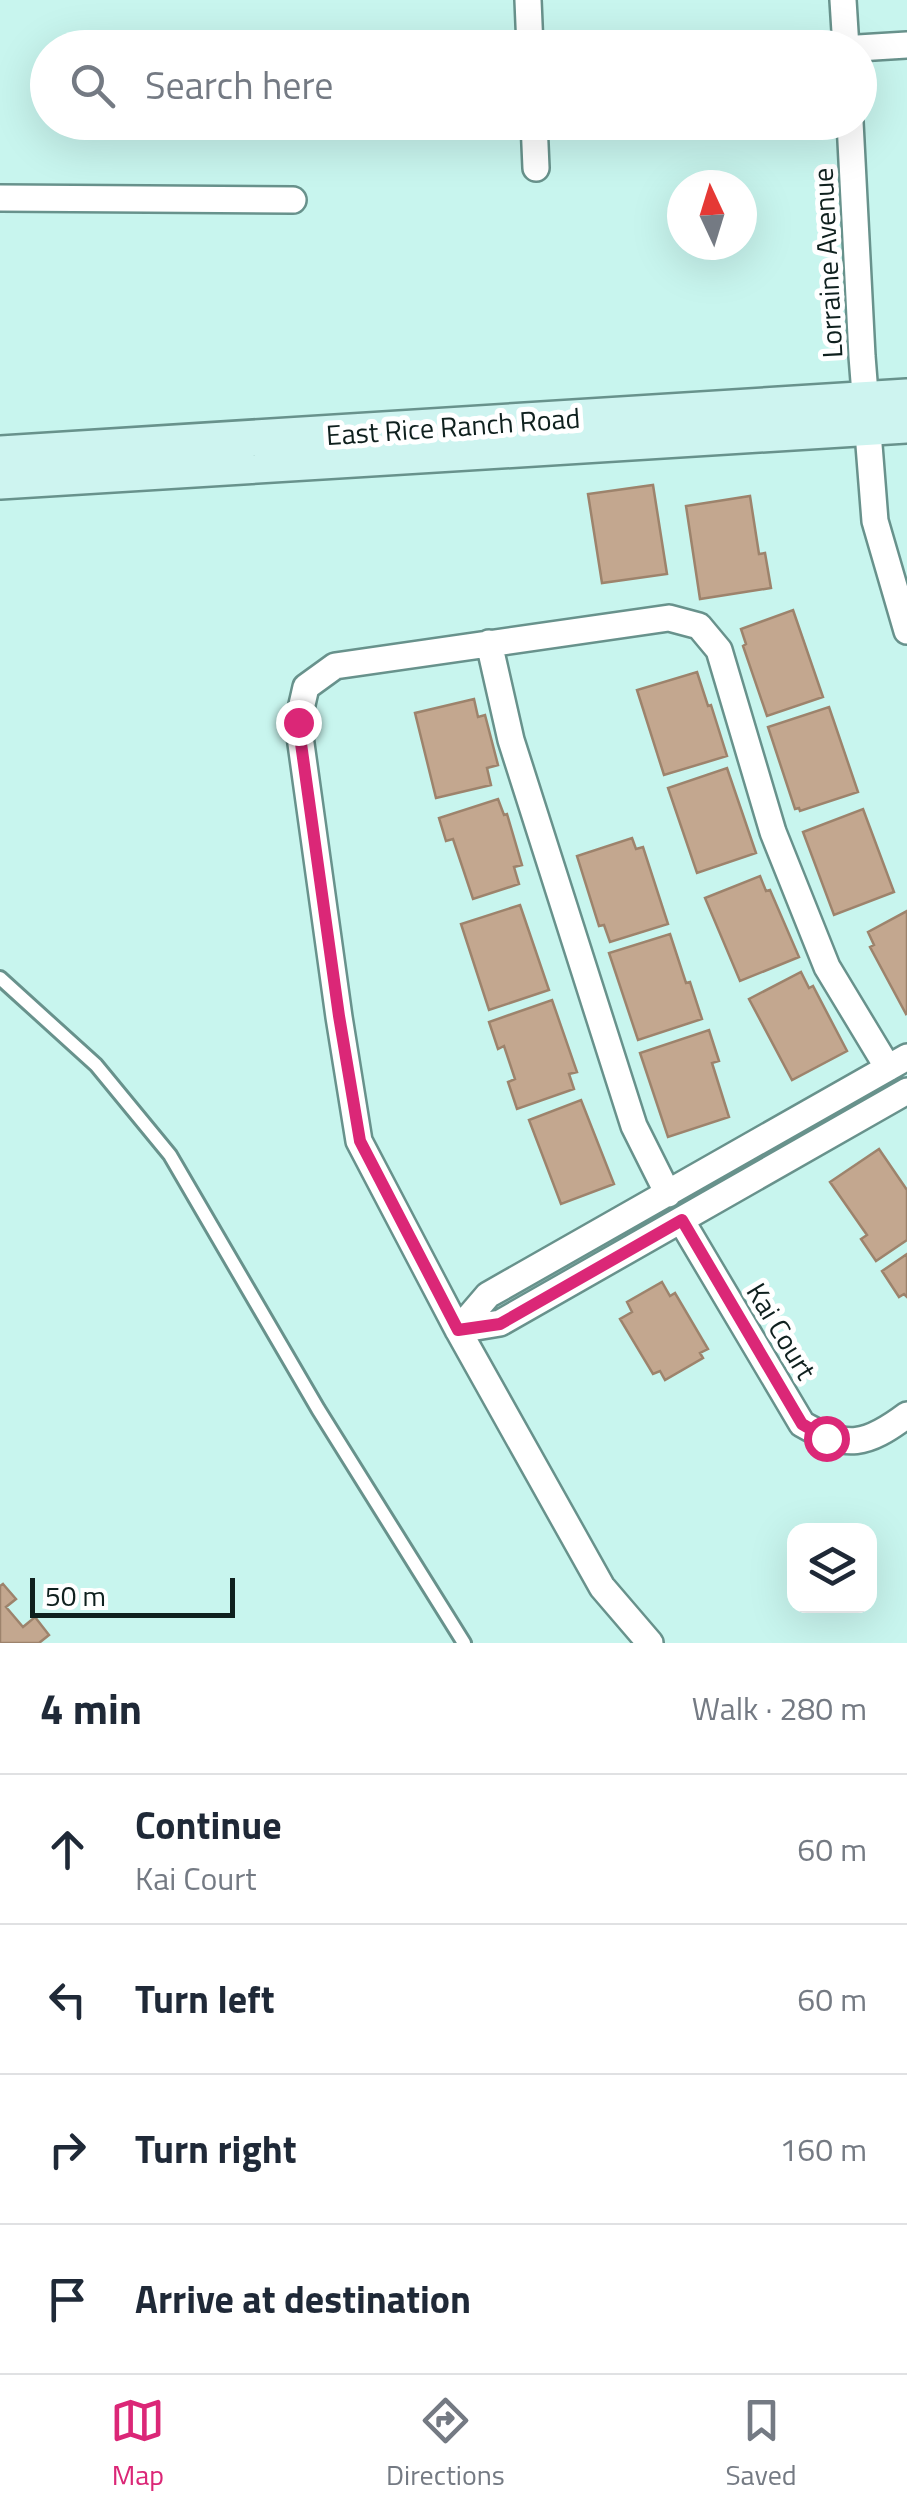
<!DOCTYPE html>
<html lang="en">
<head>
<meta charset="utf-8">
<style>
	:root { --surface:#fff; --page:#f6f6f7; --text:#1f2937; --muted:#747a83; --line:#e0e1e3; --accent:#db2777 }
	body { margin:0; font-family:"Titillium Web",sans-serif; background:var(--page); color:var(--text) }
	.controls { position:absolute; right:30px; bottom:30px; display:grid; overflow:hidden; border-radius:20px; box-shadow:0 10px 40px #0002 }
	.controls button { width:90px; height:90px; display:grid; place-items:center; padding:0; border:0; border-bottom:2px solid var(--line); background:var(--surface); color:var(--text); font:50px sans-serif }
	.compass { position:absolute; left:667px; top:170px; width:90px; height:90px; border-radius:50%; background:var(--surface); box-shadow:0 10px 40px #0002; rotate:356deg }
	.scale { position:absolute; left:30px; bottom:25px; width:205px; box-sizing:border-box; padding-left:10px; border:5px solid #0f201e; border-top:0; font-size:28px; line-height:35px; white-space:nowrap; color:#0f201e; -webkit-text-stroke:8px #fff; paint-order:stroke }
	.stop { position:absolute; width:30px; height:30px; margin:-22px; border:8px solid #db2777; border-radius:50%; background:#fff }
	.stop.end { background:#db2777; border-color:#fff; box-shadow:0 2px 10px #0008 }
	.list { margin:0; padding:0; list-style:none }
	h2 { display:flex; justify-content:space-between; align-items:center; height:130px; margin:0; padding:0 40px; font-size:42px }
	h2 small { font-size:32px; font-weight:400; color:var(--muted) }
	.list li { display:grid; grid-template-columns:65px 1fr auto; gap:30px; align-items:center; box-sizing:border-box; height:150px; padding:0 40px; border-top:2px solid var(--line) }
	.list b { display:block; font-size:38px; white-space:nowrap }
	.list p { margin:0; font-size:32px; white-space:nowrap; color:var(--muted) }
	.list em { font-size:32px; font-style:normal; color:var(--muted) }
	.icon { flex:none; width:55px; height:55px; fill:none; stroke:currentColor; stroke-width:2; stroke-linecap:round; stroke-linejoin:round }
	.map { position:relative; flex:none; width:907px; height:1643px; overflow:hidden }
	.search { position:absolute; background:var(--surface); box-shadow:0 10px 40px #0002; left:30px; right:30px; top:30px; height:110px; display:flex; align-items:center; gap:25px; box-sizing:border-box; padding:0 35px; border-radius:55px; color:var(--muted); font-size:38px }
	.sheet { height:730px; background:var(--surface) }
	nav { display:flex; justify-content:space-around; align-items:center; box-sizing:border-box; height:140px; border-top:2px solid var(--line); background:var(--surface); font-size:28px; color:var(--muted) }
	nav a { display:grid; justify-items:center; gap:5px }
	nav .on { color:var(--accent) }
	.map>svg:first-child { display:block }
	.building { fill:#c3a78f; stroke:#9d836c; stroke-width:2.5 }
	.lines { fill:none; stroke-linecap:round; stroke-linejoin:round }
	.service-casing { stroke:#68928c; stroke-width:18 }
	.minor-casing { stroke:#68928c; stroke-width:30 }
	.secondary-casing { stroke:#68928c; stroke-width:40 }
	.service { stroke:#fff; stroke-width:12 }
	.minor { stroke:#fff; stroke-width:25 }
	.secondary { stroke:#cef4f0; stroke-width:35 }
	.route { stroke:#db2777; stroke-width:12 }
	.labels { text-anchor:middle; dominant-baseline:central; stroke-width:10; stroke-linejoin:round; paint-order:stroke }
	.street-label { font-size:28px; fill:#0f201e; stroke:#fff }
</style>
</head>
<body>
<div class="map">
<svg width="907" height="1643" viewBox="0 0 907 1643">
	<rect width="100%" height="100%" fill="#c8f5ee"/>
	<path class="building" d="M653,485l14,89 -65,9 -14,-89z
		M750,496l9,58 6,-1 6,35 -71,11 -14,-93z
		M793,610l30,87 -56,19 -24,-70 3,-2 -5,-15z
		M697,672l11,34 3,-1 16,51 -63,19 -27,-85z
		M474,699l4,18 7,-2 13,50 -11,3 4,17 -55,13 -21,-85z
		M829,707l29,85 -58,19 -1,-3 -4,1 -27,-82z
		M727,768l29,85 -59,20 -29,-85z
		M498,799l6,16 3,-1 15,51 -8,2 5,17 -46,15 -20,-60 -7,2 -7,-23z
		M863,809l31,83 -60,23 -31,-83z
		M632,838l4,11 7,-2 25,77 -58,18 -6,-17 -5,1 -22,-70z
		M760,876l6,15 4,-1 29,67 -59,24 -35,-83z
		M520,905l29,85 -60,20 -28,-86z
		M907,911v102l-1,1 -36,-67 4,-2 -6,-13z
		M670,934l16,49 4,-1 12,37 -64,21 -29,-87z
		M801,972l8,16 4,-2 34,65 -55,29 -43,-81z
		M552,1000l25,72 -8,2 5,15 -57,20 -9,-27 7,-3 -11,-33 -6,3 -9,-27z
		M709,1030l10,31 -7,2 17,54 -61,20 -28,-84z
		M581,1100l33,84 -53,20 -32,-84z
		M879,1149l28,41v50l-31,21 -15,-22 6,-4 -37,-53z
		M907,1254v43l-3,-3 -5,3 -17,-26z
		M662,1282l8,14 5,-3 33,56 -8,4 3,5 -38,22 -5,-9 -7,3 -33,-55 12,-7 -5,-10z
		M3,1584l13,15 -10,8 17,20 12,-10 14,18 -10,8h-39v-57z"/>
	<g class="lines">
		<g class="service-casing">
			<path id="service" d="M0,978l96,87 74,90 148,254 146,234"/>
		</g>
		<g class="minor-casing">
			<path id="minor" d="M528,0l2,48
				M843,0l3,48
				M858,48l49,-3
				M534,122l2,46
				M850,122l12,234 13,165 32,110
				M0,198l293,2
				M489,643l22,97 123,386 34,68
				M681,1220l121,204c45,26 65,21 105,-9
				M458,1330l30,-35 419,-238
				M458,1330l42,-7 407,-232
				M650,1643l-48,-56 -144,-257 -99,-189 -20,-124 -41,-295 8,-35 29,-21 334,-48 30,8 20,24 54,182 54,135 61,101"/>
		</g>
		<g class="secondary-casing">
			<path id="secondary" d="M0,454l907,-57
				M0,481l907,-56"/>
		</g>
		<use href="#service" class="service"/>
		<use href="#minor" class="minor"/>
		<use href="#secondary" class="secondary"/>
	</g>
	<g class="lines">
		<path class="route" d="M298,722l41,294 21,125 98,189 42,-6 182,-104 120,204 24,14"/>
	</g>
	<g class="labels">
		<g class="street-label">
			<text transform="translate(827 263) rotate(-93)">Lorraine Avenue</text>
			<text transform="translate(453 426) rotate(-4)">East Rice Ranch Road</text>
			<text transform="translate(782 1331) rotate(59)">Kai Court</text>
		</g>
	</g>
</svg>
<div class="controls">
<button><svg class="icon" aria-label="layers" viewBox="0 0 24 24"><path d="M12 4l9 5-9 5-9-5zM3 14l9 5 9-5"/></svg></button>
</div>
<svg class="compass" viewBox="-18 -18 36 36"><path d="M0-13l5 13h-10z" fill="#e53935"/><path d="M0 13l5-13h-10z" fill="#747a83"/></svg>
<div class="scale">50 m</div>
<div class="stop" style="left:826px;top:1438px"></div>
<div class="stop end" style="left:298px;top:722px"></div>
<div class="search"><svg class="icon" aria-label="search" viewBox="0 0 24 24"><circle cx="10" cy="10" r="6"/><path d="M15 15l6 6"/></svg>Search here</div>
</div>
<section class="sheet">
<h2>4 min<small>Walk · 280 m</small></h2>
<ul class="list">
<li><svg class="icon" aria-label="ahead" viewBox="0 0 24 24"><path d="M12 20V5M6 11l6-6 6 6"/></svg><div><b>Continue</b><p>Kai Court</p></div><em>60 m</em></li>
<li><svg class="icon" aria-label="left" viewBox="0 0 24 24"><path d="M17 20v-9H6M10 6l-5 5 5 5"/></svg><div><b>Turn left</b></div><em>60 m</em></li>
<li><svg class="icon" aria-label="right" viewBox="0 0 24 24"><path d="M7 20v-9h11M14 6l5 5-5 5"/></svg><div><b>Turn right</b></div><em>160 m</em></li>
<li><svg class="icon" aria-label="arrive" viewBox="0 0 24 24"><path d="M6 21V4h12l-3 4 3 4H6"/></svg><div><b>Arrive at destination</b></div></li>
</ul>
</section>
<nav>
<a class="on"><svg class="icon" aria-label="map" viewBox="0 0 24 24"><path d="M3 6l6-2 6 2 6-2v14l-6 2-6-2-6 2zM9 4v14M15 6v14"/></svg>Map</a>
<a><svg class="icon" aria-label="directions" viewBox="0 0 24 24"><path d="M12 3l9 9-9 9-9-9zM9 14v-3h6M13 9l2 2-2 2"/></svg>Directions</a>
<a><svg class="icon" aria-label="saved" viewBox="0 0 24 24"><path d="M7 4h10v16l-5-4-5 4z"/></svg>Saved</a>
</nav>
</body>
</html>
